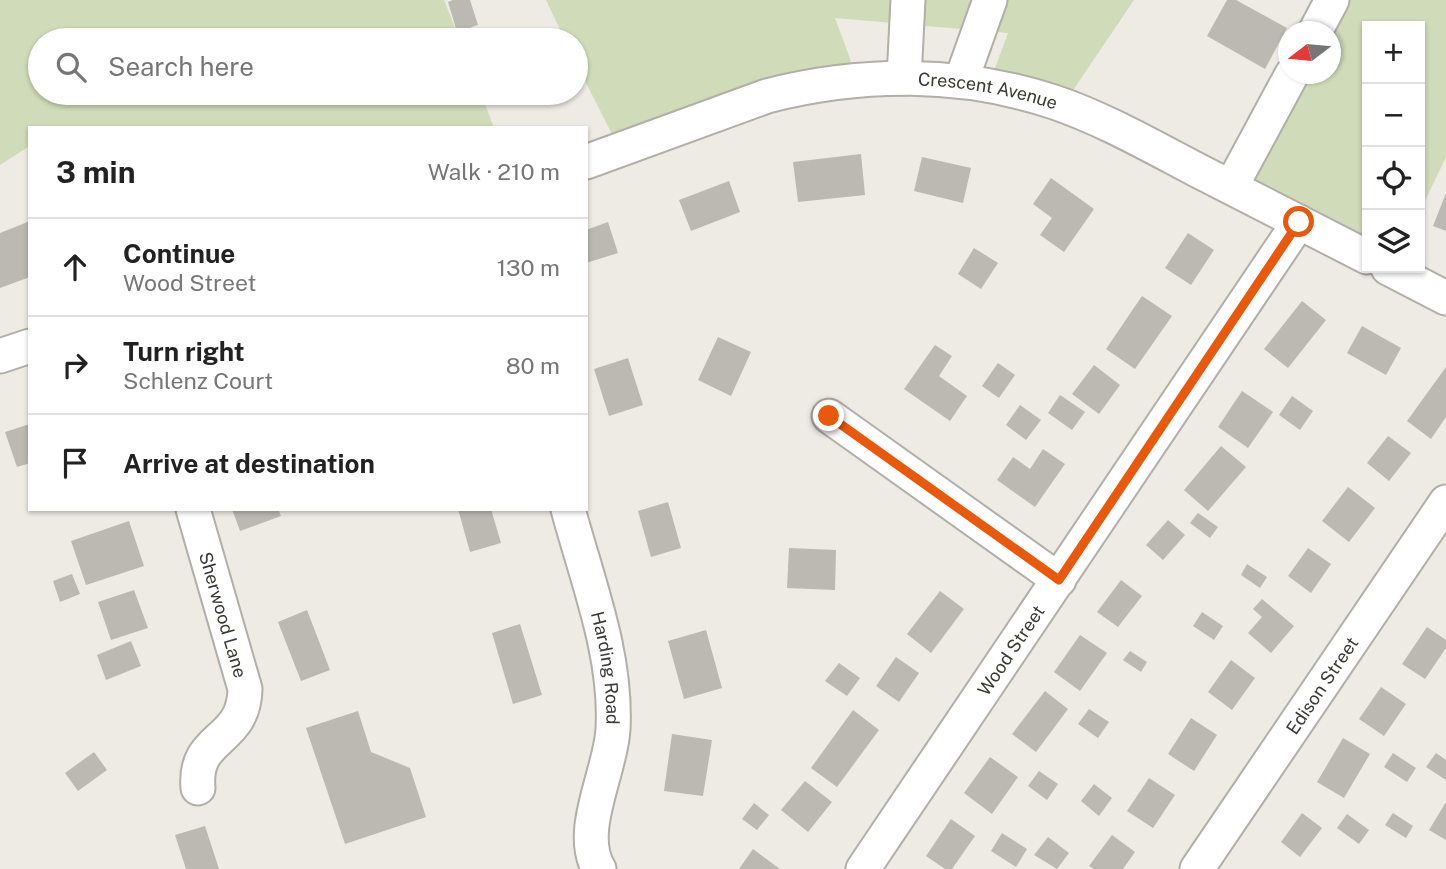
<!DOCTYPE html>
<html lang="en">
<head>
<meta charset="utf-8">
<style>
	:root { --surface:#fff; --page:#f6f6f6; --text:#222; --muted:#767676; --line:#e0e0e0 }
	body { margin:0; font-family:"Public Sans",sans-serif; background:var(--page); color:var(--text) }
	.controls { position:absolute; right:21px; top:21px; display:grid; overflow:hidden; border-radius:0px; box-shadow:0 2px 5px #0004 }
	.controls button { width:63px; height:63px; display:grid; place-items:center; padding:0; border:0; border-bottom:2px solid var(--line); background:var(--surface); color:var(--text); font:35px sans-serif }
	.compass { position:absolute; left:1278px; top:21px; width:63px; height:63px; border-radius:50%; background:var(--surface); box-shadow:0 2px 5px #0004; rotate:254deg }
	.stop { position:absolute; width:21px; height:21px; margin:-16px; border:5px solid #ea580c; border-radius:50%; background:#fff }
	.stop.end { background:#ea580c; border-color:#fff; box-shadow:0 2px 7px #0008 }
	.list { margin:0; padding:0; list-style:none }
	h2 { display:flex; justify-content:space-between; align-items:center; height:91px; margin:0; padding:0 28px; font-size:30px }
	h2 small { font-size:23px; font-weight:400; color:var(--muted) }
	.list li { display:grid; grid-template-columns:46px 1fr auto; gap:21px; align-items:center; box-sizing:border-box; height:98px; padding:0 28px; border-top:2px solid var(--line) }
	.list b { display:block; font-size:26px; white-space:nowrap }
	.list p { margin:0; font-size:23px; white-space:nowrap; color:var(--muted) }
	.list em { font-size:23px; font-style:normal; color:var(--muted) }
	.icon { flex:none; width:38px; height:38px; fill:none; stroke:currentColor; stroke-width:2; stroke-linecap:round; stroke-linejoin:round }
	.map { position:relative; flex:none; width:1446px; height:869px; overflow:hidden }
	.search { position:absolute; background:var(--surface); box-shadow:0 2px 5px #0004; left:28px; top:28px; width:560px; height:77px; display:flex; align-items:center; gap:18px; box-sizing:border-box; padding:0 24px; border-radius:38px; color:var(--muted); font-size:26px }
	.panel { position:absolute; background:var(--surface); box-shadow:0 2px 5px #0004; left:28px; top:126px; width:560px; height:385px; border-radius:0px }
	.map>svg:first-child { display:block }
	.green { fill:#d0dbb9 }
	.building { fill:#bcb9b3 }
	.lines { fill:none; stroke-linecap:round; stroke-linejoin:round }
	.minor-casing { stroke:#b2aea8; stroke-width:37 }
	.minor { stroke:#fff; stroke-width:33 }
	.route { stroke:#ea580c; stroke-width:9 }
	.labels { text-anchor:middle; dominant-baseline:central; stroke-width:7; stroke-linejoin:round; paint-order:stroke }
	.street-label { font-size:18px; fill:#3a3936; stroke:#fbf8f1 }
</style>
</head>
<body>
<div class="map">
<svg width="1446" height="869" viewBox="0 0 1446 869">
	<rect width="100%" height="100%" fill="#eeeae4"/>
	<path class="green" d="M0,0h444l16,40h-420v53h441l13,35h-464v22l-2,-3 -28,18z
		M546,0h588l-73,108 -72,-24 19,-51 -173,-15 21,57 -237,73 -43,-85v-23h-11z
		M1333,0h113v157l-26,54v-185h-53v232l-130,-70 58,-114h35z"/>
	<path class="building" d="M453,0h17l8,25 -21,7 -9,-30z
		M1227,0h9l51,28 -22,41 -58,-33z
		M861,154l4,41 -67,7 -5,-40z
		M922,157l49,11 -8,35 -49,-12z
		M1051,178l43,31 -30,43 -24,-17 12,-17 -19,-14z
		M729,181l11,31 -49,19 -12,-31z
		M1446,193v38l-13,-5z
		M30,221v56l-30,11v-55z
		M608,222l10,31 -32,10v-33z
		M1188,233l26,17 -23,35 -26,-17z
		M974,248l24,15 -17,26 -23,-15z
		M1142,296l30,20 -37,53 -29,-20z
		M1302,301l24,19 -38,48 -24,-19z
		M1362,326l39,22 -15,27 -39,-22z
		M718,337l33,15 -20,44 -33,-16z
		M935,345l17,11 -13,20 28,20 -17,25 -46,-32z
		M628,358l15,47 -34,11 -15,-47z
		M998,363l17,12 -16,23 -17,-12z
		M1094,365l26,20 -21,29 -27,-20z
		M1446,367v50l-15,22 -24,-18z
		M1242,391l31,21 -25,36 -30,-21z
		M1060,395l25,17 -13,18 -24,-17z
		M1292,396l21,15 -13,19 -21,-15z
		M1020,405l21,15 -15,20 -20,-15z
		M30,424v39l-13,4 -12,-35z
		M1388,436l23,17 -22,28 -22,-18z
		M1221,446l25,21 -38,44 -24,-21z
		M1043,449l22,15 -30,43 -38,-27 16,-23 17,12z
		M1348,487l27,21 -26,34 -27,-21z
		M668,502l13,46 -30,9 -13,-46z
		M232,509h46l3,7 -41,15z
		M458,509h33l10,34 -31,9z
		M1198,513l20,14 -8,11 -20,-15z
		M1168,520l17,15 -22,25 -17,-15z
		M129,521l15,45 -58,19 -15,-44z
		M789,548l47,2 -1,40 -48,-2z
		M1308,548l23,16 -20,29 -23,-17z
		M1247,564l20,13 -7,11 -19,-13z
		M72,574l8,20 -20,8 -7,-21z
		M1121,580l21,16 -24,31 -21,-15z
		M134,590l14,38 -37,12 -13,-38z
		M940,591l24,18 -33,44 -24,-19z
		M1262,599l32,27 -23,27 -23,-20 14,-16 -9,-8z
		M307,610l23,60 -29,11 -23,-59z
		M1202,612l21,14 -9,14 -21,-14z
		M520,624l22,71 -29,9 -21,-71z
		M1427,627l19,13v8l-21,31 -23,-15z
		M706,630l16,58 -38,11 -16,-58z
		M1080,635l27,18 -27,38 -26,-19z
		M131,641l10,25 -35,14 -9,-25z
		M1130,651l17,11 -6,10 -18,-12z
		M896,657l23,16 -20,29 -23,-16z
		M1231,660l24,18 -23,32 -24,-18z
		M839,663l21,15 -13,18 -22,-15z
		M1381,687l25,17 -22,32 -25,-17z
		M1045,691l23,18 -32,43 -24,-18z
		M1089,709l20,13 -11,16 -20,-14z
		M853,710l26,20 -42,57 -26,-19z
		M358,711l13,41 39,16 16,49 -81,27 -39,-116z
		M1191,718l26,17 -23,36 -26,-17z
		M672,734l40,6 -9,56 -39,-5z
		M1343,738l27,16 -26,44 -27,-16z
		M94,752l13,18 -29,21 -13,-18z
		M1393,753l23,15 -9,14 -23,-15z
		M1436,753l10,7v20l-20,-13z
		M990,757l28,20 -26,37 -28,-21z
		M1039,771l19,13 -11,16 -19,-14z
		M1149,778l26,17 -22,33 -26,-17z
		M805,781l27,21 -24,30 -27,-22z
		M1094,784l18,14 -13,18 -18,-15z
		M1446,802v38l-17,-10z
		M754,803l15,12 -12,15 -15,-11z
		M1302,813l20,15 -22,29 -19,-15z
		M1393,813l20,13 -7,12 -21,-13z
		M1347,814l22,16 -10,14 -22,-16z
		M951,819l24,17 -23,33h-7l-19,-13z
		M205,826l14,43h-33l-11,-34z
		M1002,833l25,16 -11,18 -25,-16z
		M1112,835l23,17 -12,17h-29l-5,-3z
		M1048,837l21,16 -12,16 -23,-14z
		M753,849l27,20h-41z"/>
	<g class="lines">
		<g class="minor-casing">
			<g id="minor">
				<path d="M1315,32l17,-32"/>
				<path d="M904,78l4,-78"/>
				<path d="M961,81l29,-81"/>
				<path id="s1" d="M586,162l181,-66c94,-24 194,-25 287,6 50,17 97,44 143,68 57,29 114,58 170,87"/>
				<path d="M1231,187l61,-113"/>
				<path d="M1388,268l58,30"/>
				<path d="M0,356l30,-10"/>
				<path d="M829,416l230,164"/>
				<path id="s2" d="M193,509l52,180c-1,55 -52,45 -47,99"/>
				<path id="s3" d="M568,509c19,71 49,145 45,220 -2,42 -37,103 -14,140"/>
				<path id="s4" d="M863,869l436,-647"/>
				<path id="s5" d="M1197,869l249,-367"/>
			</g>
		</g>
		<use href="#minor" class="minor"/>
	</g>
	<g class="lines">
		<path class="route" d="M829,416l230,164 240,-358"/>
	</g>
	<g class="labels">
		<g class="street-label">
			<text stroke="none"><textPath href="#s1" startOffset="416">Crescent Avenue</textPath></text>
			<text stroke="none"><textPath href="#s2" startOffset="110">Sherwood Lane</textPath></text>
			<text stroke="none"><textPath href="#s4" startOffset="264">Wood Street</textPath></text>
			<text stroke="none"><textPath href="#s3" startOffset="164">Harding Road</textPath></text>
			<text stroke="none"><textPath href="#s5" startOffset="222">Edison Street</textPath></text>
		</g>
	</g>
</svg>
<div class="controls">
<button>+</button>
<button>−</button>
<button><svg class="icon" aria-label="locate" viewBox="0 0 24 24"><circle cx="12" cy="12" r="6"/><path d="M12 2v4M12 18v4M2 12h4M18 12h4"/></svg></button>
<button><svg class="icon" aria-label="layers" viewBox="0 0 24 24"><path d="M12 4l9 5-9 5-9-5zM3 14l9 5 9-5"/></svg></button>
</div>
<svg class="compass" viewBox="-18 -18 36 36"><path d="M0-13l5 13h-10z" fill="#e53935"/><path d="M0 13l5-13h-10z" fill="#767676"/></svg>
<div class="stop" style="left:1299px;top:222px"></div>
<div class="stop end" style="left:829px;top:416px"></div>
<div class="search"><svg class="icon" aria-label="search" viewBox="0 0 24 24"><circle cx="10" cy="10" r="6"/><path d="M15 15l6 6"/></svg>Search here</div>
<section class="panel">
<h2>3 min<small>Walk · 210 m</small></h2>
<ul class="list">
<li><svg class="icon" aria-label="ahead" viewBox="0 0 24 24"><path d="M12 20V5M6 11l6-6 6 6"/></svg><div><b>Continue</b><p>Wood Street</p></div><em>130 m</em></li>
<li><svg class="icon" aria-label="right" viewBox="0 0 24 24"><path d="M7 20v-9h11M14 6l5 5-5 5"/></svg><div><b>Turn right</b><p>Schlenz Court</p></div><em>80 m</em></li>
<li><svg class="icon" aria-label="arrive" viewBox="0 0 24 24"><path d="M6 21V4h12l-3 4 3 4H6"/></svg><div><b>Arrive at destination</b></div></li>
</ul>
</section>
</div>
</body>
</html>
